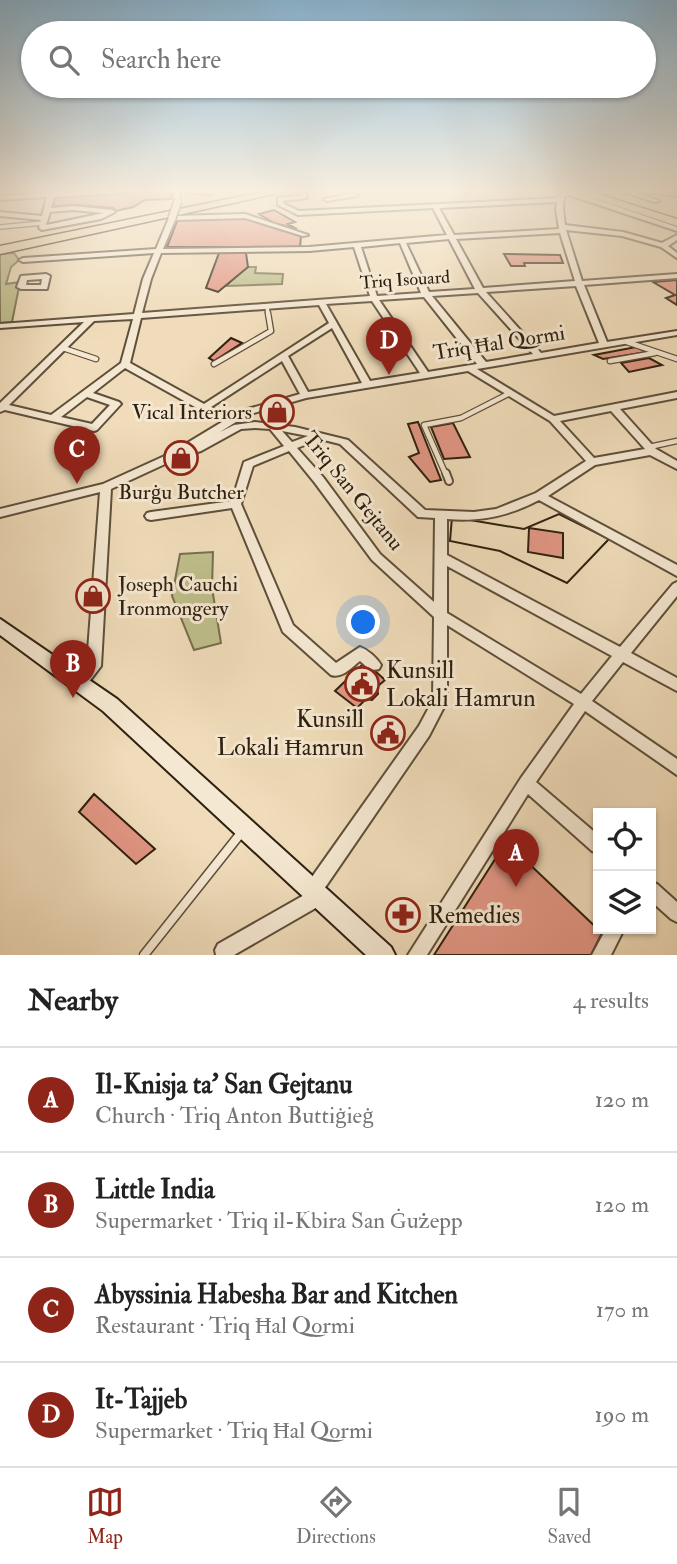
<!DOCTYPE html>
<html lang="en">
<head>
<meta charset="utf-8">
<style>
	:root { --surface:#fff; --page:#f6f6f6; --text:#222; --muted:#767676; --line:#e0e0e0; --accent:#8f2418 }
	body { margin:0; font-family:"IM FELL Double Pica",serif; background:var(--page); color:var(--text) }
	.controls { position:absolute; right:21px; bottom:21px; display:grid; overflow:hidden; border-radius:0px; box-shadow:0 2px 5px #0004 }
	.controls button { width:63px; height:63px; display:grid; place-items:center; padding:0; border:0; border-bottom:2px solid var(--line); background:var(--surface); color:var(--text); font:35px sans-serif }
	.you { position:absolute; left:364px; top:623px; width:24px; height:24px; margin:-18px; border:5px solid #fff; border-radius:50%; background:#1a73e8; box-shadow:0 0 0 10px #1a73e833 }
	.badge { display:grid; place-items:center; width:46px; height:46px; border-radius:50%; background:var(--accent); color:#fff; font-size:23px; font-weight:700 }
	.pin { position:absolute; translate:-50% -58px; filter:drop-shadow(0 2px 4px #0008) }
	.pin::after { content:''; position:absolute; top:37px; width:24px; height:21px; background:inherit; clip-path:polygon(0 0,100% 0,50% 100%) }
	.list { margin:0; padding:0; list-style:none }
	h2 { display:flex; justify-content:space-between; align-items:center; height:91px; margin:0; padding:0 28px; font-size:30px }
	h2 small { font-size:23px; font-weight:400; color:var(--muted) }
	.list li { display:grid; grid-template-columns:46px 1fr auto; gap:21px; align-items:center; box-sizing:border-box; height:105px; padding:0 28px; border-top:2px solid var(--line) }
	.list b { display:block; font-size:26px; white-space:nowrap }
	.list p { margin:0; font-size:23px; white-space:nowrap; color:var(--muted) }
	.list em { font-size:23px; font-style:normal; color:var(--muted) }
	.icon { flex:none; width:38px; height:38px; fill:none; stroke:currentColor; stroke-width:2; stroke-linecap:round; stroke-linejoin:round }
	.map { position:relative; flex:none; width:677px; height:955px; overflow:hidden }
	.search { position:absolute; background:var(--surface); box-shadow:0 2px 5px #0004; left:21px; right:21px; top:21px; height:77px; display:flex; align-items:center; gap:18px; box-sizing:border-box; padding:0 24px; border-radius:38px; color:var(--muted); font-size:26px }
	.sheet { height:511px; background:var(--surface) }
	nav { display:flex; justify-content:space-around; align-items:center; box-sizing:border-box; height:98px; border-top:2px solid var(--line); background:var(--surface); font-size:19px; color:var(--muted) }
	nav a { display:grid; justify-items:center; gap:4px }
	nav .on { color:var(--accent) }
	.map>svg:first-child { display:block }
	.green { fill:#bfbf8c; stroke:#76704e; stroke-width:2 }
	.building { fill:#e39785; stroke:#2e200f; stroke-width:2; fill-rule:evenodd }
	.lines { fill:none; stroke-linecap:round; stroke-linejoin:round }
	.service-far3-casing { stroke:#5e4f3a; stroke-width:6 }
	.service-far2-casing { stroke:#5e4f3a; stroke-width:7 }
	.service-far1-casing { stroke:#5e4f3a; stroke-width:10 }
	.service-casing { stroke:#5e4f3a; stroke-width:11 }
	.minor-casing { stroke:#5e4f3a; stroke-width:4 }
	.secondary-casing { stroke:#2e200f; stroke-width:4 }
	.trunk-casing { stroke:#2e200f; stroke-width:3 }
	.service-far3 { stroke:#f5e8d2; stroke-width:3.5 }
	.service-far2 { stroke:#f5e8d2; stroke-width:4.5 }
	.service-far1 { stroke:#f5e8d2; stroke-width:6 }
	.service { stroke:#f5e8d2; stroke-width:8 }
	.minor { fill:#f5e8d2; fill-rule:evenodd }
	.secondary { fill:#f5e8d2; fill-rule:evenodd }
	.trunk { fill:#f0dcba; fill-rule:evenodd }
	.minor-bridge-casing { stroke:#5e4f3a; stroke-width:10; stroke-linecap:butt }
	.minor-bridge { stroke:#f5e8d2; stroke-width:7 }
	.labels { text-anchor:middle; dominant-baseline:central; stroke-width:6; stroke-linejoin:round; paint-order:stroke }
	.far-street-label { font-size:18px; fill:#2e200f; stroke:#f5e8d2 }
	.street-label { font-size:21px; fill:#2e200f; stroke:#f5e8d2 }
	.poi-label { font-size:21px; fill:#2e200f; stroke:#f5e8d2; text-anchor:end }
	.near-poi-label { font-size:24px; fill:#2e200f; stroke:#f5e8d2; text-anchor:start }
</style>
</head>
<body>
<div class="map">
<svg width="677" height="955" viewBox="0 0 677 955">
	<rect width="100%" height="100%" fill="#f0dcba"/>
	<filter id="stains"><feTurbulence type="fractalNoise" baseFrequency=".00286" numOctaves="4"/><feColorMatrix values="0 0 0 0 .2 0 0 0 0 .09 0 0 0 0 .02 0 0 0 .5 -.17"/></filter>
	<radialGradient id="worn" r=".72"><stop offset=".6" stop-color="#630" stop-opacity="0"/><stop offset="1" stop-color="#630" stop-opacity=".3"/></radialGradient>
	<path class="green" d="M14,253l5,7 -8,7 -5,17 14,-2 -8,40 -12,1v-69z
		M248,267h8l-1,6 28,1 -1,10 -55,2 8,-11z
		M213,552l-1,36 9,55 -27,7 -22,-54 8,-42z"/>
	<path class="building" d="M170,190l1,9 -26,1 -12,7 -17,4 -3,-3 -38,-3 -22,2 2,-10 4,-1z
		M274,210l21,12 -7,2 9,5 -23,-6 -15,-9z
		M244,218l57,18 -1,11h-133l11,-28z
		M219,253h27l2,14 -30,25 -12,-4z
		M504,254l56,1 3,8h-39l1,3h-14z
		M677,280v25l-11,-7 9,-3 -22,-13z
		M231,338l11,5 -28,18 -5,-3z
		M636,347l11,5 -44,7 -9,-4z
		M649,358l13,7 -33,7 -8,-9z
		M418,422l23,58 -11,2 -21,-25 10,-4 -11,-29z
		M453,423l17,34 -26,2 -13,-32z
		M559,514l50,25 -42,44 -67,-32 -50,-10 2,-24 72,12zM529,528l34,5v25l-35,-6z
		M559,514l50,25 -42,44 -67,-32 -50,-10 2,-24 72,12z
		M365,662l20,18 -8,7 1,7 -6,6 -6,-1 -9,9 -22,-17z
		M94,794l61,55 -19,15 -57,-52z
		M506,842l96,91 -11,22h-157z"/>
	<g class="lines">
		<g class="service-far3-casing">
			<path id="service-far3" d="M0,227l43,-4
				M267,306l1,9"/>
		</g>
		<g class="service-far2-casing">
			<path id="service-far2" d="M627,342l50,17
				M63,348l33,11
				M610,361l45,-8
				M214,364l57,-33 -3,-18
				M649,447l28,-6
				M446,475l-22,-50 37,-7 49,-25"/>
		</g>
		<g class="service-far1-casing">
			<path id="service-far1" d="M446,473l3,8"/>
		</g>
		<g class="service-casing">
			<path id="service" d="M144,955l97,-122"/>
		</g>
		<g class="minor-casing">
			<path id="minor" d="M100,190h34l-3,2 -77,5 -3,11 22,-2 39,4 3,2 -14,7 -59,11 -3,-2 2,-8 -41,-4v-4l42,4 5,-19 -47,3v-4zM73,210l31,3 -58,12 4,-13z
				M173,190h6l1,12 -5,-1z
				M184,190h26l4,2 -3,2 -24,-2z
				M464,190h6l1,2 -5,1z
				M570,190h8l-3,2 102,35v4l-108,-36 -5,2 -1,12 2,16 58,7 39,11 15,-8v5l-9,6 9,7v5l-16,-11 -39,-11 -56,-6 16,51 95,-7v4l-93,7 23,57 70,-11v4l-200,34 77,47 123,-24v6l-57,11 36,40 21,12v8l-27,-14 -55,10 -47,31 129,69v11l-138,-76c-30,16 -59,22 -92,19v36l173,92 53,-63 4,-2v14l-46,57 46,25v13l-54,-29 -31,39 85,58v16l-92,-64 -49,71 62,53v18l-6,-2 -64,-57 -101,161h-19l113,-177 53,-74 -127,-79v76l-2,4 -16,31 -105,153 2,1 2,6 -2,6 -92,53h-18l-1,-5 3,-6 88,-50 -1,-4 2,-6 112,-158 14,-26 1,-83 -62,-57 -57,-77 -26,-32 -36,15 -12,38 52,121 43,38 24,-16c8,3 17,11 21,18l-2,4c-9,3 -13,-3 -19,-8 -8,6 -18,18 -29,14l-48,-43 -51,-124 -81,12 -4,-1 -2,-3 2,-3 4,-1 81,-11 12,-39 40,-16 -14,-17 -15,-1 -14,1 -40,22 -23,7 -67,31 -10,177 -16,21 -5,2 -5,-2 -2,-4 14,-19 13,-172 -100,25v-8l103,-25 66,-30 53,-32 -97,-54 -32,25 26,9 2,2 -24,26 -3,1 -89,-21 -5,2v-9l84,-81 -84,6v-4l134,-10 9,-35 11,-26 -131,9 -4,-2 4,-2 133,-9 13,-31 3,-2 73,-2 63,21 -5,1 -58,-18 -70,2 -12,29 146,-2 138,-12 -14,-27 -135,7 -20,-10v-7l23,-3 -1,-1 3,-2 3,2 1,4 -24,3 1,3 15,7 259,-13 1,-3zM557,202l-1,7 3,20 -105,6 -15,-27zM560,233l15,48 -92,7 -27,-49zM449,239l26,50 -46,3 -23,-49zM400,243l21,50 -44,3 -16,-49zM354,247l16,49 -228,17 9,-34 10,-26 148,-2zM576,286l23,57 -58,10 -55,-61zM478,293l55,61 -47,8 -54,-66zM424,297l53,67 -49,8 -49,-72zM372,301l48,72 -50,8 -44,-77zM319,305l10,18 -125,81 -74,-41 11,-45zM133,319l-12,44 -70,52 -42,-10 85,-84zM332,328l30,55 -54,9 -20,-36zM282,361l18,33 -59,17 -12,7 -18,-11zM468,371l82,50 36,40 -50,32 -40,16 -22,3 -49,-2 -77,-70 -53,-13 -40,-5 -21,3 -14,7 27,-17 59,-17zM87,397l23,8 -18,19 -31,-7zM611,411l34,38 -51,9 -34,-37zM282,431l26,5 -16,6zM320,439l20,5 78,73 17,1 -1,84 -54,-48 -57,-77 -26,-29zM447,566l165,90 -31,38 -134,-81z
				M618,190h10l32,11 -5,1z
				M642,190l35,2v4l-32,-4z
				M355,193l3,2 -1,1 -30,5 -3,-2z
				M46,274l4,2 -3,13h-26l-4,-2 4,-11zM42,279l-1,6h-15l1,-5z
				M651,882l6,2 20,18v20l-6,-3 -20,-18z
				M606,929h18l-13,26h-19z"/>
		</g>
		<g class="secondary-casing">
			<path id="secondary" d="M0,619l117,80 274,248 4,8h-29l-263,-244 -103,-76z"/>
		</g>
		<g class="trunk-casing">
			<path id="trunk" d="M272,190h20l-292,64v-8z
				M570,190h16l91,29v7z"/>
		</g>
		<use href="#service-far3" class="service-far3"/>
		<use href="#service-far2" class="service-far2"/>
		<use href="#service-far1" class="service-far1"/>
		<use href="#service" class="service"/>
		<use href="#minor" class="minor"/>
		<use href="#secondary" class="secondary"/>
		<use href="#trunk" class="trunk"/>
		<g class="minor-bridge-casing">
			<path id="minor-bridge" d="M172,218l6,-17"/>
		</g>
		<use href="#minor-bridge" class="minor-bridge"/>
	</g>
	<linearGradient id="sky" x2="0" y2="1"><stop stop-color="#89b6d4"/><stop offset="0.59" stop-color="#f8efe0"/><stop offset="1" stop-color="#f8efe0" stop-opacity="0"/></linearGradient>
	<rect width="677" height="324" fill="url(#sky)"/>
	<defs>
		<g id="shop-ring" transform="scale(1.75)"><circle r="9.5" fill="#f5e8d2" stroke="#8f2418" stroke-width="1.5"/><path d="M-5-2.5h2.3a2.7 3.5 0 0 1 5.4 0H5L5.5 6h-11ZM-1.5-2.5h3a1.5 2.3 0 0 0-3 0Z" fill="#8f2418"/></g>
		<g id="civic-ring" transform="scale(1.75)"><circle r="9.5" fill="#f5e8d2" stroke="#8f2418" stroke-width="1.5"/><path d="M-.6-6.5H3V-4.5H.6V-3L4-1V1h2V6H-6V1h2V-1L-.6-3ZM-1.2 2.5V6h2.4V2.5Z" fill="#8f2418"/></g>
		<g id="pharmacy-ring" transform="scale(1.75)"><circle r="9.5" fill="#f5e8d2" stroke="#8f2418" stroke-width="1.5"/><path d="M-2-6h4v4h4v4h-4v4h-4v-4h-4v-4h4Z" fill="#8f2418"/></g>
	</defs>
	<g fill-rule="evenodd">
		<use href="#shop-ring" x="277" y="412"/>
		<use href="#shop-ring" x="181" y="458"/>
		<use href="#shop-ring" x="93" y="596"/>
		<use href="#civic-ring" x="362" y="684"/>
		<use href="#civic-ring" x="388" y="733"/>
		<use href="#pharmacy-ring" x="403" y="915"/>
	</g>
	<g class="labels">
		<g class="far-street-label">
			<text transform="translate(405 280) rotate(-4)">Triq Isouard</text>
		</g>
		<g class="street-label">
			<text transform="translate(499 343) rotate(-9)">Triq Ħal Qormi</text>
			<text transform="translate(353 491) rotate(51)">Triq San Gejtanu</text>
		</g>
		<g class="poi-label">
			<text x="252" y="412">Vical Interiors</text>
			<text x="181" y="492" text-anchor="middle">Burġu Butcher</text>
			<text x="118" y="584" text-anchor="start">Joseph Cauchi<tspan x="118" dy="24">Ironmongery</tspan></text>
		</g>
		<g class="near-poi-label">
			<text x="386" y="670">Kunsill<tspan x="386" dy="28">Lokali Hamrun</tspan></text>
			<text x="364" y="719" text-anchor="end">Kunsill<tspan x="364" dy="28">Lokali Ħamrun</tspan></text>
			<text x="428" y="915">Remedies</text>
		</g>
	</g>
	<rect width="100%" height="100%" filter="url(#stains)"/>
	<rect width="100%" height="100%" fill="url(#worn)"/>
</svg>
<div class="controls">
<button><svg class="icon" aria-label="locate" viewBox="0 0 24 24"><circle cx="12" cy="12" r="6"/><path d="M12 2v4M12 18v4M2 12h4M18 12h4"/></svg></button>
<button><svg class="icon" aria-label="layers" viewBox="0 0 24 24"><path d="M12 4l9 5-9 5-9-5zM3 14l9 5 9-5"/></svg></button>
</div>
<div class="you"></div>
<div class="pin badge" style="left:516px;top:887px">A</div>
<div class="pin badge" style="left:73px;top:698px">B</div>
<div class="pin badge" style="left:77px;top:484px">C</div>
<div class="pin badge" style="left:389px;top:375px">D</div>
<div class="search"><svg class="icon" aria-label="search" viewBox="0 0 24 24"><circle cx="10" cy="10" r="6"/><path d="M15 15l6 6"/></svg>Search here</div>
</div>
<section class="sheet">
<h2>Nearby<small>4 results</small></h2>
<ul class="list">
<li><span class="badge">A</span><div><b>Il-Knisja ta' San Gejtanu</b><p>Church · Triq Anton Buttiġieġ</p></div><em>120 m</em></li>
<li><span class="badge">B</span><div><b>Little India</b><p>Supermarket · Triq il-Kbira San Ġużepp</p></div><em>120 m</em></li>
<li><span class="badge">C</span><div><b>Abyssinia Habesha Bar and Kitchen</b><p>Restaurant · Triq Ħal Qormi</p></div><em>170 m</em></li>
<li><span class="badge">D</span><div><b>It-Tajjeb</b><p>Supermarket · Triq Ħal Qormi</p></div><em>190 m</em></li>
</ul>
</section>
<nav>
<a class="on"><svg class="icon" aria-label="map" viewBox="0 0 24 24"><path d="M3 6l6-2 6 2 6-2v14l-6 2-6-2-6 2zM9 4v14M15 6v14"/></svg>Map</a>
<a><svg class="icon" aria-label="directions" viewBox="0 0 24 24"><path d="M12 3l9 9-9 9-9-9zM9 14v-3h6M13 9l2 2-2 2"/></svg>Directions</a>
<a><svg class="icon" aria-label="saved" viewBox="0 0 24 24"><path d="M7 4h10v16l-5-4-5 4z"/></svg>Saved</a>
</nav>
</body>
</html>
